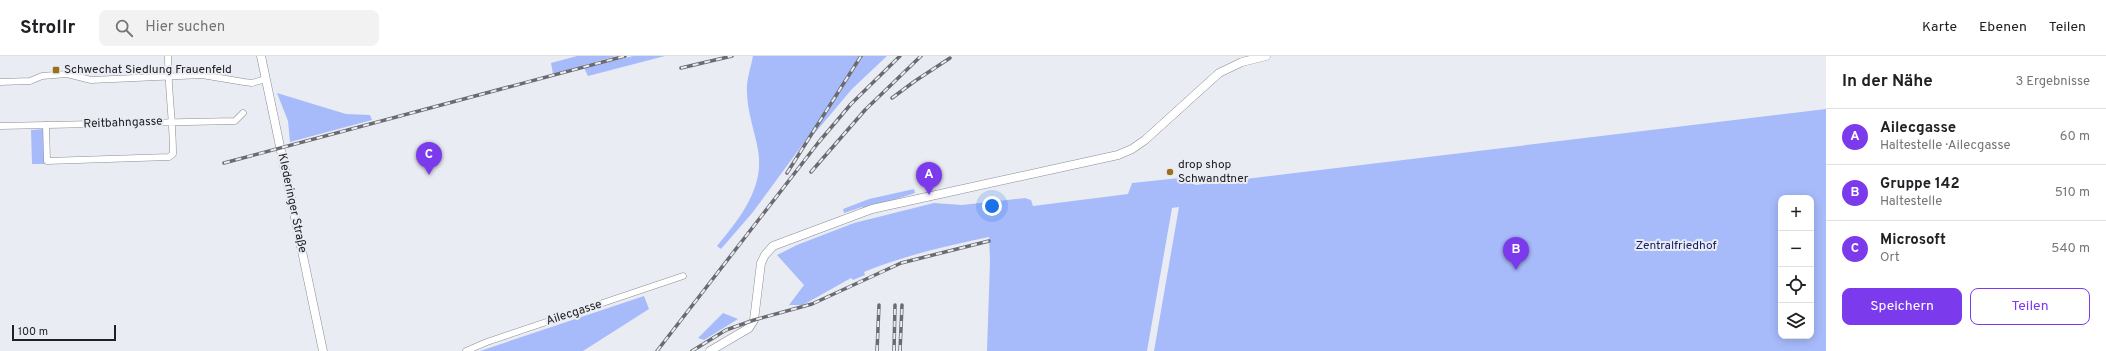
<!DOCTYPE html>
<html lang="de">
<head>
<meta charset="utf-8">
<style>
	:root { --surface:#fff; --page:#f2f2f2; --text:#202124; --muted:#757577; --line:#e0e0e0; --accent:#7c3aed }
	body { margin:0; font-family:Overpass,sans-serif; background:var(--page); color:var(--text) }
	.controls { position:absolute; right:12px; bottom:12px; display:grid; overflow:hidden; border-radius:8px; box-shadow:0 2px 10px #0003 }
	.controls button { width:36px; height:36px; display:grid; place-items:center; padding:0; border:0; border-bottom:1px solid var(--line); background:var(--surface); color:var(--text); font:20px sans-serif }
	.scale { position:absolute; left:12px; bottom:10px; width:104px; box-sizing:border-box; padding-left:4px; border:2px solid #202124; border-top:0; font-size:11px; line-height:14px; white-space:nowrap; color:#202124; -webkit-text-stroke:3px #eaecf3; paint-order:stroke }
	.you { position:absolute; left:992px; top:150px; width:14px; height:14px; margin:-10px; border:3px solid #fff; border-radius:50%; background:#1a73e8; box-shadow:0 0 0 6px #1a73e833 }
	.badge { display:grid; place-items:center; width:26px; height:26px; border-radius:50%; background:var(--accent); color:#fff; font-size:13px; font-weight:700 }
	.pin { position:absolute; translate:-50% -33px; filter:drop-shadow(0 1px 2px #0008) }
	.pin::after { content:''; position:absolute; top:21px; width:14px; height:12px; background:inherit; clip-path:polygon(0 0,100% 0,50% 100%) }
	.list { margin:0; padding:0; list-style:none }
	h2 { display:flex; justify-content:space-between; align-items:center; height:52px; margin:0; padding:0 16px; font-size:17px }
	h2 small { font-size:13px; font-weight:400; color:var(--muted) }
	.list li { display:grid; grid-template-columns:26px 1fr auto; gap:12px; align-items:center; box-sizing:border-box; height:56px; padding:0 16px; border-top:1px solid var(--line) }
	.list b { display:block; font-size:15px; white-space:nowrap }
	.list p { margin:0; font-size:13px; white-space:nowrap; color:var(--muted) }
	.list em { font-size:13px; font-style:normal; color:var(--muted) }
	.actions { display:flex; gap:8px; padding:12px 16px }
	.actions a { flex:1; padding:9px 0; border:1px solid var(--accent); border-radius:8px; text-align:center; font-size:14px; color:var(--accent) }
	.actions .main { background:var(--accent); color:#fff }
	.icon { flex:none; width:22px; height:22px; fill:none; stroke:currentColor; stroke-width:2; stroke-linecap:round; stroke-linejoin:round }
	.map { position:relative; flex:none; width:1826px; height:295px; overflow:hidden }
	header { display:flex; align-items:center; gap:24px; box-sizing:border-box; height:56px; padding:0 20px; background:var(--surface); border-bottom:1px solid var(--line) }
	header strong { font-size:19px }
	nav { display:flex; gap:22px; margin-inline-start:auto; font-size:14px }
	.search { width:280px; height:36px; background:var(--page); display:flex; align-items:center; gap:10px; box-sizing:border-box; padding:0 14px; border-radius:8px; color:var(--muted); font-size:15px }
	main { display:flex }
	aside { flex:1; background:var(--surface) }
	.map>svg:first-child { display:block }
	.green { fill:#a7bbfb; fill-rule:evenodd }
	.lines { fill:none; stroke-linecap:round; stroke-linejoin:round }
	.minor-casing { stroke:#8b8d93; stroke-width:7 }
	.tertiary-casing { stroke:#8b8d93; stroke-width:9 }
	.minor { stroke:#fff; stroke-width:6 }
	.tertiary { stroke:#fff; stroke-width:8 }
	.rail-casing { stroke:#6a6b70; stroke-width:3.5 }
	.rail { stroke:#eaecf3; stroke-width:2; stroke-dasharray:6; stroke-linecap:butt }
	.poi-dot { fill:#9a701d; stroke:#eaecf3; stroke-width:1.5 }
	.labels { text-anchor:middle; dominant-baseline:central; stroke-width:4; stroke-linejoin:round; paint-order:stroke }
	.poi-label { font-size:12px; fill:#202124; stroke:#eaecf3; text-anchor:start }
	.street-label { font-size:12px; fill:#202124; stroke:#eaecf3 }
	.park-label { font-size:12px; fill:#171e6c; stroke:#eaecf3 }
</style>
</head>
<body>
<header>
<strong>Strollr</strong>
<div class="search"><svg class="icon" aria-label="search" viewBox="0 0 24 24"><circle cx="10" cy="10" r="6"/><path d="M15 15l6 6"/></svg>Hier suchen</div>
<nav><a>Karte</a><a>Ebenen</a><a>Teilen</a></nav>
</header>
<main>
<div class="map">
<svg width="1826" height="295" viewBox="0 0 1826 295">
	<rect width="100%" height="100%" fill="#eaecf3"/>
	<path class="green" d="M577,0h39l-63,18 -2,-11z
		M633,0h32l-77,20 -4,-8z
		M753,0h134l-35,33 -38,45 -3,-1 -58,79 -32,37 -4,-3c22,-27 48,-58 41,-96 -3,-18 -11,-39 -11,-58 -1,-11 4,-25 6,-36z
		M277,37l69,21 24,1 2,5 -82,22 -2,-21z
		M1826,53v242h-672l25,-144 -7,1 -25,143h-160l3,-90 -1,-24c-42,9 -84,18 -125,35l1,3 -12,5 -2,-2 -48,27h-14l15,-20 -27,-30 20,-10 57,-22 80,-20 28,2 63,-7 6,2 2,6 95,-12 4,-11 57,-6 6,8zM1781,142h30v138h-30z
		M45,73l1,35h-14l-1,-34z
		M914,133l1,4 -50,16 -3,-2 -18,6 -1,-4 26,-10z
		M644,240l5,13 -66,42h-103z
		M723,257l15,6 -34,21 -6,-2z"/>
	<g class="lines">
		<g class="minor-casing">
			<path id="minor" d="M0,26l30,-1 12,-5 25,-2 24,6 111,-5 42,7 8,1 14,-4
				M46,69l1,36 122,-4 4,-3c0,-33 -5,-65 -5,-98
				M0,70l235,-5 8,-8
				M466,295l21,-9 196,-66"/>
		</g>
		<g class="tertiary-casing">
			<path id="tertiary" d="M261,0l62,295
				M710,295l39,-23 5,-8 7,-57 4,-8 8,-9 99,-37 246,-54 14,-6 13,-9 74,-67 23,-11 24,-6"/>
		</g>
		<use href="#minor" class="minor"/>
		<use href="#tertiary" class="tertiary"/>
		<g class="rail-casing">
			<path id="rail" d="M681,12l51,-12
				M892,42l23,-17 35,-23
				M224,107l401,-107
				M811,116l54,-62 56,-54
				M787,117l74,-117
				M657,295l161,-208 33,-39 49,-48
				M692,295l34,-21 28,-10 58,-16 89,-41 88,-22
				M877,295l2,-46
				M894,295l1,-46
				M900,295l2,-46"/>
		</g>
		<use href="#rail" class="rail"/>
	</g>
	<g class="poi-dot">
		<rect x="52" y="10" width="8" height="8" rx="2"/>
		<circle cx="1170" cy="116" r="4"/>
	</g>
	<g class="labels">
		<g class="poi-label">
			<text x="64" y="14">Schwechat Siedlung Frauenfeld</text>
			<text x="1178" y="109">drop shop<tspan x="1178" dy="14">Schwandtner</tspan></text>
		</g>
		<g class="street-label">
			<text transform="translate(123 67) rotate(-2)">Reitbahngasse</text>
			<text transform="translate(292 147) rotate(78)">Klederinger Straße</text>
			<text transform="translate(574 257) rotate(-18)">Ailecgasse</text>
		</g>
		<g class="park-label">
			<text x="1676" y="190">Zentralfriedhof</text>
		</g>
	</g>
</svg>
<div class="controls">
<button>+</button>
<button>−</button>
<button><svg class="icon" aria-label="locate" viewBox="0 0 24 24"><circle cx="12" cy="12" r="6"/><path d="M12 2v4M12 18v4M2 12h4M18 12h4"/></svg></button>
<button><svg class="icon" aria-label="layers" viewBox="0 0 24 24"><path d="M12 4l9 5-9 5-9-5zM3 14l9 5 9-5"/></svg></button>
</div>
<div class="scale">100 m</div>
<div class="you"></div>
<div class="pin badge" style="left:929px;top:139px">A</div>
<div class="pin badge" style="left:1516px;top:214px">B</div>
<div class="pin badge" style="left:429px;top:119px">C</div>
</div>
<aside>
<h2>In der Nähe<small>3 Ergebnisse</small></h2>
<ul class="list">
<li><span class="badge">A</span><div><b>Ailecgasse</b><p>Haltestelle · Ailecgasse</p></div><em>60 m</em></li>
<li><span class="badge">B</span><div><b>Gruppe 142</b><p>Haltestelle</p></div><em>510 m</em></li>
<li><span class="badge">C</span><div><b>Microsoft</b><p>Ort</p></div><em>540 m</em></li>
</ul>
<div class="actions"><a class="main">Speichern</a><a>Teilen</a></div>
</aside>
</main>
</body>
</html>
